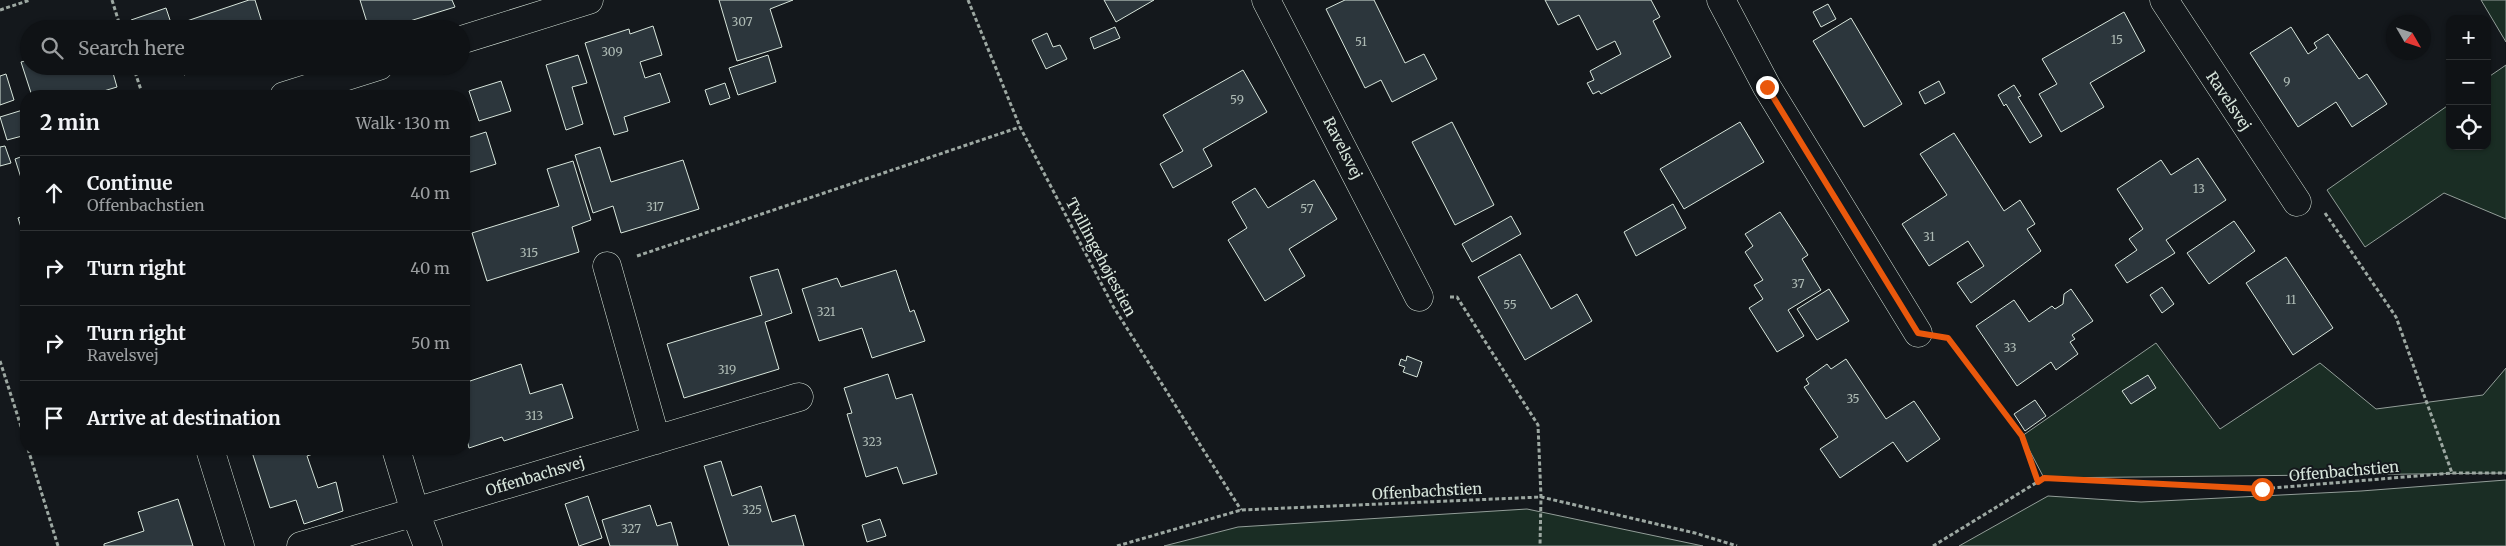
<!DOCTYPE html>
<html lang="en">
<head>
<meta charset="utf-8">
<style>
	:root { --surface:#0f1215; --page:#1d2022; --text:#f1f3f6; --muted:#9b9ea0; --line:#2f3234 }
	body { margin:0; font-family:Merriweather,serif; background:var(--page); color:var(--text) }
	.controls { position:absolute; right:15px; top:15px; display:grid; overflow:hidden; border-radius:10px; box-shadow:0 1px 4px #0004 }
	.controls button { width:45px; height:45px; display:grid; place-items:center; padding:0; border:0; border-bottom:1px solid var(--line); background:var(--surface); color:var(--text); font:25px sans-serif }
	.compass { position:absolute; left:2386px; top:15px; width:45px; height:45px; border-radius:50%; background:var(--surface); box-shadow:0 1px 4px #0004; rotate:129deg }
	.stop { position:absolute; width:15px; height:15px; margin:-11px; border:4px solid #ea580c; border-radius:50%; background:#fff }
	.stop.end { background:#ea580c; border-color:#fff; box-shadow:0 1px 5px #0008 }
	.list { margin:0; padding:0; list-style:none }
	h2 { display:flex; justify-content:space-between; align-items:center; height:65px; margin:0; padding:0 20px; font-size:21px }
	h2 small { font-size:16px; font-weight:400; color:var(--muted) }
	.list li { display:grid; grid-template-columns:32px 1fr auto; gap:15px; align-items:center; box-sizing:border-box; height:75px; padding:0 20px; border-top:1px solid var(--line) }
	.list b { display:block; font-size:19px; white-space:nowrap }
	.list p { margin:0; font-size:16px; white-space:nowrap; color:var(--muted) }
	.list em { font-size:16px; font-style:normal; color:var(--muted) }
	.icon { flex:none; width:28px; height:28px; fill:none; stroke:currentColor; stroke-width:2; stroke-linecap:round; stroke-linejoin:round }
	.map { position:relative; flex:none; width:2506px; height:546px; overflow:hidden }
	.search { position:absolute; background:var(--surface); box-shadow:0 1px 4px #0004; left:20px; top:20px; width:450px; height:55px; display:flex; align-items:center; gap:12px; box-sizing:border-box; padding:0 18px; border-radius:28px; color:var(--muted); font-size:19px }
	.panel { position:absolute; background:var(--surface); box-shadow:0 1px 4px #0004; left:20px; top:90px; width:450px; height:365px; border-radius:20px }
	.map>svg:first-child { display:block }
	.green { fill:#1a2d24; stroke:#939e99 }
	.building { fill:#2c363c; stroke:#d8e6dc }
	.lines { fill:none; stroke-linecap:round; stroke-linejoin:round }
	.street-casing { stroke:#d8e6dc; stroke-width:29 }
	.path { stroke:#9da8a2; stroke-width:3; stroke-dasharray:4 2.5; stroke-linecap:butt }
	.street { stroke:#14181c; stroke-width:28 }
	.route { stroke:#ea580c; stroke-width:6 }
	.labels { text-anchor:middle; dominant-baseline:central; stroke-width:4; stroke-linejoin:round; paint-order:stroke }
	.number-label { font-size:12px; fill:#adbab4 }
	.street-label { font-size:15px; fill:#d8e6dc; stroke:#14181c }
</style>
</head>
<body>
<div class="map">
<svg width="2506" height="546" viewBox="0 0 2506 546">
	<rect width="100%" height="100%" fill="#14181c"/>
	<path class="green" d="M2481,0h25v42z
		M2506,65v154l-62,-26 -79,54 -38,-57 123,-86v42h37v-68z
		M2156,343l64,86 100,-66 56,46 107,-14 23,-27v105l-462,5 -22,-42z
		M2506,480v66h-547l89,-50 93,6 220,-11z
		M1527,509l176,37h-539l74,-19z"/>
	<path class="building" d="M249,0h6l9,29h-130l-3,-9 35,-12 6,18z
		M360,0h92l3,7 -71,22h-15z
		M719,0h74l-23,9 12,38 -45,14z
		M1104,0h50l-38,22z
		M1345,0h29l31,63 19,-9 13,25 -45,23 -11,-22 -16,8 -39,-79z
		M1545,0h106l9,17 -7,4 18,36 -70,37 -2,-3 -6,3 -6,-11 7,-3 -4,-9 31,-17 -6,-13 -18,9 -18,-35 -21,10z
		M1828,4l8,15 -15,8 -8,-15z
		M2124,12l21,39 -55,32 14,24 -43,25 -22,-38 18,-10 -15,-25z
		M1851,18l51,86 -38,23 -51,-86z
		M97,21l2,8h-27z
		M653,26l9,29 -22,7 5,16 15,-5 10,29 -46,15 4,14 -14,4 -29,-92 44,-14 1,5z
		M1115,27l5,11 -26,11 -4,-11z
		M2291,27l17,27 9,-6 -3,-5 14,-9 31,45 8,-5 20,30 -35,23 -16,-25 -38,25 -48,-74z
		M1047,33l6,14 7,-2 7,14 -21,10 -14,-29z
		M578,55l9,28 -15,4 11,37 -17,6 -20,-65z
		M768,55l8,27 -38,13 -9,-27z
		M29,60v6h82l6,21 -30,9h-55l-11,-34z
		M146,66h17l-15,5z
		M181,66h29l-26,9z
		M1243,70l24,42 -64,37 9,17 -39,22 -13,-24 23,-13 -20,-36z
		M6,74l8,26 -14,5v-29z
		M501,81l10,30 -32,10 -10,-30z
		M1939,81l6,12 -20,11 -6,-12z
		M725,83l5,15 -20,7 -5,-15z
		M2014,85l7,11 -3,1 24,39 -12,7 -24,-39 -2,2 -6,-11z
		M447,91l2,5h-18z
		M26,109v26l-19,5 -7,-23z
		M1452,122l42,83 -39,20 -43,-83z
		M1740,122l24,40 -80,47 -24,-40z
		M486,132l10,32 -32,10v-35z
		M1954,133l50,78 16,-11 15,24 -8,5 14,22 -70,52 -14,-20 27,-17 -16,-25 -39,25 -27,-42 45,-29 -27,-41z
		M5,146l6,17 -11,3v-19z
		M600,147l11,35 72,-22 16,49 -78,24 -8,-27 -20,7 -18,-58z
		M26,155v25l-4,1 -7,-22z
		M2198,158l28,42 -60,40 9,13 -48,30 -12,-18 22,-15 -8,-11 14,-10 -26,-40 44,-29 10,15z
		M573,161l18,59 -19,7 7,25 -92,29 -15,-48 87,-27 -12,-37z
		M1314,180l23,39 -48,30 16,27 -40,25 -37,-61 19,-12 -15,-26 23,-14 13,20z
		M1673,204l13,24 -50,28 -12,-24z
		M1780,212l28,43 -6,4 19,31 -33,20 16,26 -27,16 -28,-44 14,-9 -9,-14 9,-5 -18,-28 8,-6 -8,-12z
		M26,215v28l-8,-25z
		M1511,216l10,18 -49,28 -10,-18z
		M2234,221l21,30 -46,33 -22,-31z
		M1520,254l31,55 26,-15 15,27 -67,39 -47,-83z
		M2286,257l47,71 -40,27 -47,-72z
		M778,269l14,44 -27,9 14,47 -95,29 -17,-54 95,-29 -12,-38z
		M896,270l14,42 4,-2 11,31 -53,17 -10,-30 -43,13 -17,-52 35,-11 4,9z
		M2162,287l12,17 -12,9 -12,-18z
		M1829,289l20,32 -32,19 -20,-31z
		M2071,289l22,32 -21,14 3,4 -5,3 8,12 -22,16 -5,-8 -34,24 -41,-60 38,-26 15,22 23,-16 3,3 8,-5 1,-10z
		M1407,356l15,6 -5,15 -14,-5 2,-5 -6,-2 2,-6 5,2z
		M1846,359l40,60 28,-18 26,38 -33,23 -14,-20 -53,36 -20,-29 18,-12 -34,-50 5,-3 -3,-5 21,-15 4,5z
		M521,364l9,30 32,-10 11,34 -69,23 -2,-4 -33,11 -3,-12 -2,1v-54z
		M888,374l8,25 16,-5 25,80 -34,10 -6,-17 -31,10 -19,-63 5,-1 -8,-25z
		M2148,375l8,13 -25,16 -9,-13z
		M2035,400l11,16 -21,15 -11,-17z
		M251,449h71v2l-15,5 11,32 18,-6 7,29 -39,13 -8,-24 -26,8z
		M721,461l11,35 29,-10 11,36 23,-7 9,31h-75l-25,-80z
		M588,496l14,42 -23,8 -14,-42z
		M178,499l15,47h-89v-2l40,-13 -6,-19z
		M650,505l7,21 14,-4 7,24h-68l-8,-26z
		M880,519l6,17 -19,6 -5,-17z"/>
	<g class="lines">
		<g class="street-casing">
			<path id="street" d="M1266,0l153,297
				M1721,0l46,87 151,246
				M2164,0l133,202
				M461,40l128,-40
				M284,96l95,-30
				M607,266l49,174
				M210,449l30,97
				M396,449l19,63 13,34
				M301,546l498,-149"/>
		</g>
		<path class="path" d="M112,0l9,29
			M968,0l52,127 93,179 128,204
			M0,10l30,-10
			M133,66l10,30
			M2325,213l71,104 56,156
			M637,256l383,-129
			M1450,297h7l81,128 3,72 -1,49
			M1949,340l73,96 16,46
			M0,361l26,81
			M28,449l30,97
			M1117,546l124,-36 300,-13 154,36 42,13
			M1933,546l111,-68 217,11 191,-16h54"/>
		<use href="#street" class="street"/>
	</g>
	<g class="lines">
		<path class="route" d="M1767,87l151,246 30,5 74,98 16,46 6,-4 218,11"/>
	</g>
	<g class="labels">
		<g class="number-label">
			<text x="742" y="21">307</text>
			<text x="2117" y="39">15</text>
			<text x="1361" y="41">51</text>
			<text x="612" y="51">309</text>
			<text x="2287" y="81">9</text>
			<text x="1237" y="99">59</text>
			<text x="2199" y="188">13</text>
			<text x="655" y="206">317</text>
			<text x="1307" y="208">57</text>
			<text x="1929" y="236">31</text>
			<text x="529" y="252">315</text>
			<text x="1798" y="283">37</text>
			<text x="2291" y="299">11</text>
			<text x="1510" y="304">55</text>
			<text x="826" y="311">321</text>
			<text x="2010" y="347">33</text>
			<text x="727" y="369">319</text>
			<text x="1853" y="398">35</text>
			<text x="534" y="415">313</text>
			<text x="872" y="441">323</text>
			<text x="752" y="509">325</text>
			<text x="631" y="528">327</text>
		</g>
		<g class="street-label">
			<text transform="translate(2229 101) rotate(56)">Ravelsvej</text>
			<text transform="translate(1343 148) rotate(63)">Ravelsvej</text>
			<text transform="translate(1101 257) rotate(62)">Tvillingehøjestien</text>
			<text transform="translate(2344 471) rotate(-5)">Offenbachstien</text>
			<text transform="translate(535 476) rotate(-17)">Offenbachsvej</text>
			<text transform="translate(1427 491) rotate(-3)">Offenbachstien</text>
		</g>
	</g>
</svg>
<div class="controls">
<button>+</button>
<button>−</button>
<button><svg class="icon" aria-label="locate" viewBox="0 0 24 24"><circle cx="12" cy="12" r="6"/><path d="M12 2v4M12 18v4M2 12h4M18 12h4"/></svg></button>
</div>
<svg class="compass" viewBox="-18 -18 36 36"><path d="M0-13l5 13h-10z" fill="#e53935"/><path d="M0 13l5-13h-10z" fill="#9b9ea0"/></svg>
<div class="stop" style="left:2262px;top:489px"></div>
<div class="stop end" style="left:1767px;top:87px"></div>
<div class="search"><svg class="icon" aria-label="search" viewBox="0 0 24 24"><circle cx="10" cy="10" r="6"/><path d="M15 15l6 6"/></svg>Search here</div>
<section class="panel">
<h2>2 min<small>Walk · 130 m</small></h2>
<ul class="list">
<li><svg class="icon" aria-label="ahead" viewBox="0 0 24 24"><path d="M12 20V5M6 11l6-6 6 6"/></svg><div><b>Continue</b><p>Offenbachstien</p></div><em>40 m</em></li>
<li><svg class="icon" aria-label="right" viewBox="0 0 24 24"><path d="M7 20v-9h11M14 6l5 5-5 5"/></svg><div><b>Turn right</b></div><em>40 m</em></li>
<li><svg class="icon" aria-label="right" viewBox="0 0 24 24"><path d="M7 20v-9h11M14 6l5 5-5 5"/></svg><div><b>Turn right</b><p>Ravelsvej</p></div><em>50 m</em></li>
<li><svg class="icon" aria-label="arrive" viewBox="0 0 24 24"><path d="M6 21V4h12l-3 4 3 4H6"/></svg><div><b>Arrive at destination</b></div></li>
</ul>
</section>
</div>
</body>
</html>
